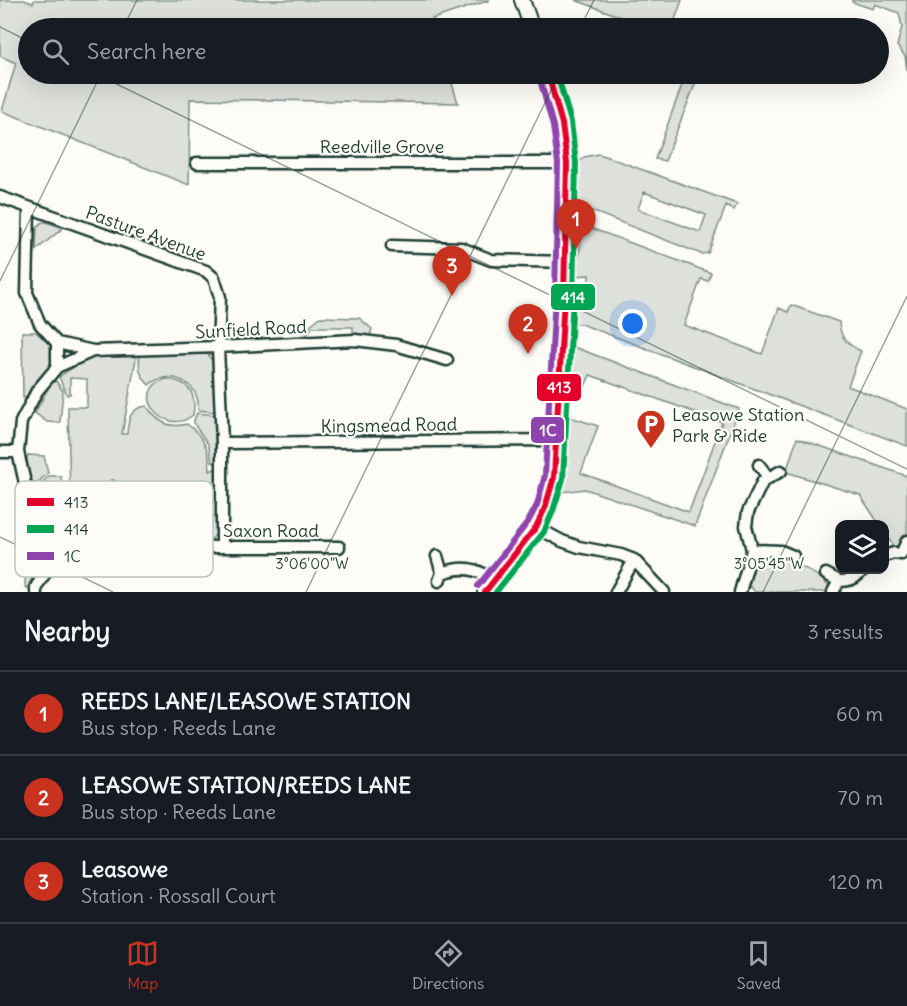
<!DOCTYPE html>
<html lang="en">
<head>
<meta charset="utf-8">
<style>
	:root { --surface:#171b24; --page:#20242c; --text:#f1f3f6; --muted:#9ea1a6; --line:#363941; --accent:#c8321e }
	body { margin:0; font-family:Delius,sans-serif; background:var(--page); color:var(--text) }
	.controls { position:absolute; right:18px; bottom:18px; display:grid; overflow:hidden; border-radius:12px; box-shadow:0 6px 24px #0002 }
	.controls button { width:54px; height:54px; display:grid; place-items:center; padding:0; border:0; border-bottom:2px solid var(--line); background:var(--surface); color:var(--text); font:30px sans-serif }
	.you { position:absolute; left:633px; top:324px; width:21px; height:21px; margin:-15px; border:4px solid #fff; border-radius:50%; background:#1a73e8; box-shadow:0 0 0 9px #1a73e833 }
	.badge { display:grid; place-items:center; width:39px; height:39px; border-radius:50%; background:var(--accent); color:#fff; font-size:20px; font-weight:700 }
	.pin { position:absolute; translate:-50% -50px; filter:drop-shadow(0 2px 3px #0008) }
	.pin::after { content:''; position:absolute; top:32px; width:21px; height:18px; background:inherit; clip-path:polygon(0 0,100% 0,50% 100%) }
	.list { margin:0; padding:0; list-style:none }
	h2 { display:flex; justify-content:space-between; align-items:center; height:78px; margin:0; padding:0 24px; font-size:26px }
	h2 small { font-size:20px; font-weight:400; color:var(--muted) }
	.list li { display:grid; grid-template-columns:39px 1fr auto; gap:18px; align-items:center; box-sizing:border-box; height:84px; padding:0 24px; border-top:2px solid var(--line) }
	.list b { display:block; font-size:22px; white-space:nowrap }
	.list p { margin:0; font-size:20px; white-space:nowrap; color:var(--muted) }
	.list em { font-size:20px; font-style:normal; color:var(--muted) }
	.icon { flex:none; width:33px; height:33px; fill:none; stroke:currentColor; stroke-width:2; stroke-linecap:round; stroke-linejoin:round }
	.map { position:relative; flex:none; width:907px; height:592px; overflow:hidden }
	.search { position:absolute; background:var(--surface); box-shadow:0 6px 24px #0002; left:18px; right:18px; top:18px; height:66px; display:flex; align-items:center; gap:15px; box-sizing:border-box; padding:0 21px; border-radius:33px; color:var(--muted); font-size:22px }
	.sheet { height:330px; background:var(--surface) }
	nav { display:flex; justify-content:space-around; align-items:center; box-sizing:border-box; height:84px; border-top:2px solid var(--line); background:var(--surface); font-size:16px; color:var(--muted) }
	nav a { display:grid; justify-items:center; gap:3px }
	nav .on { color:var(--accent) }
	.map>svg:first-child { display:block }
	.green { fill:#dde0db; stroke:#7e8e88; stroke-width:1.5; fill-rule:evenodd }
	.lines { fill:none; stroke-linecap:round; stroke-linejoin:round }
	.street-casing { stroke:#1f3d34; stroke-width:15 }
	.secondary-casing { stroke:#1f3d34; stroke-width:18 }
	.street { stroke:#fdfcf7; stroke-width:10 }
	.secondary { stroke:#fdfcf7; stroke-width:14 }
	.bus-1-casing { stroke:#fdfcf7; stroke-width:10 }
	.bus-2-casing { stroke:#fdfcf7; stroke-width:10 }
	.bus-3-casing { stroke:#fdfcf7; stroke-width:10 }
	.bus-1 { stroke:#e4002b; stroke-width:6 }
	.bus-2 { stroke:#00a651; stroke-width:6 }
	.bus-3 { stroke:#8e44ad; stroke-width:6 }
	.ticks { fill:none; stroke:#1f3d34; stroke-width:1.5; stroke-opacity:0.45 }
	.labels { text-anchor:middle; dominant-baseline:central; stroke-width:4.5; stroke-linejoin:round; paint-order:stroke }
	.street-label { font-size:18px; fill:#1f3d34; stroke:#fdfcf7 }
	.poi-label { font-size:18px; fill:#1f3d34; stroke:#fdfcf7; text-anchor:start }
	.key { fill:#fdfcf7; stroke:#bac3bc; stroke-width:1.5 }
	.key-label { font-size:16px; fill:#1f3d34 }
	.ticks-label { font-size:15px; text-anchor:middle; fill:#1f3d34; stroke:#fdfcf7; stroke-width:4.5; stroke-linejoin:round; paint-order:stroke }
	.line-badge { stroke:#fdfcf7; stroke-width:2 }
	.badge-label { font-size:16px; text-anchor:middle; font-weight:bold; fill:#fff }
</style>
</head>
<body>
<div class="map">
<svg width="907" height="592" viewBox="0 0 907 592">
	<rect width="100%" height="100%" fill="#fdfcf7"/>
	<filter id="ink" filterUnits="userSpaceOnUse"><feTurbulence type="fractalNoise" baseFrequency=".0167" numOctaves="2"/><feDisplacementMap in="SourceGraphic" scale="12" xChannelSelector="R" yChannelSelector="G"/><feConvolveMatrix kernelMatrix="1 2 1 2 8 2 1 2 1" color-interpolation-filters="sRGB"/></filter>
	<g filter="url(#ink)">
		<path class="green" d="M0,0h24l9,3 1,-3h456l-58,19 3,9h-407v46h421l9,29 -268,-4 -1,86 -187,-74 14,-48 -16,-7z
			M575,0h107l-10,28h-20z
			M852,0h55v71l-2,-15 -8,-10 5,-19 -3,-14 -24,-9 -2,5 -21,-7z
			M686,74h13l-34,87 -10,-2z
			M599,154l138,50 -3,6 -8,-4 -18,47 -7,1 -122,-48 -2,-6 1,-36 6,-7zM644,192l62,23 -6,17 -62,-23z
			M42,222h4l17,6 -27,22 1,-23z
			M588,227l123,46 -3,8 -7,-2 -17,46 78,29 17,-46 9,4 3,-7 48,17c1,16 8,22 22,29l-13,35 59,23v37l-326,-122h-8v-42h7l1,6h8v-13l-14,1 5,-29 -1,-19z
			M320,317l39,1 13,11 -2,7 -17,-1v-8h-41l-5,8 -4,1 -1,-4z
			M22,332h14l16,15 1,11 -4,8 -17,20 -6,11 -3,1z
			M571,346l168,63 -44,117 -110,-37 -23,3 5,-60 -3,-1v-16l34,11 -17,47 108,39 33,-90 -132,-47 -10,23 -15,-8z
			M201,352l6,1 7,11 1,48 -17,-2c3,-28 -29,-42 -49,-25 -10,-10 -11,-18 -9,-32z
			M137,353l-15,81h5c1,-15 3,-26 20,-28 9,15 22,23 40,18 16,11 23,27 23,47l6,-3v66l-5,6 -6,2 -98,1 -30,-10 3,-8 4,1 5,-10 6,2 4,-7 -8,-4 23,-27h-3l-27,28 -2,-1 2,-4 -5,-1 -7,18 3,2 -5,8 -9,-5 8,-17 1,-7 -2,-94h19v-28l-17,-1v16l-3,1 -8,-18c27,-21 44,-23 78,-24z
			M166,379c23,2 31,14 27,36 -29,24 -65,-25 -27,-36z
			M56,381l7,10 -3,32 -13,-1 -12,-9 15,-28z
			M197,413l18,2 1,49 -4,-2 -4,-18 -14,-20v-4z
			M797,438l110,38v58l-6,9 -7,5 -9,-15 -1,-9h-5l-19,-29 -74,-23z
			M28,455l16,1 4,17 -13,12c-5,-7 -11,-21 -7,-30z
			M49,476h12l3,32 -6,10 -13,-12 -10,-17z
			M26,551l25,4 -16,17 -8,16 -2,-1z
			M763,557c24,0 51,13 67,30v5h-75l-4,-5 -6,2 9,-29z"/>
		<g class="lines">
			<g class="street-casing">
				<path id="street" d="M197,163h370
					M0,197l206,74 8,7 6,19 -2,50 4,96v103
					M29,208l-2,85 13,31 17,19v24l-20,24 -16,31 -3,30 7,31 14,24 17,19 15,10 23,11
					M392,246l69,2 30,12 74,2
					M57,343l36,8
					M57,367l36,-16 125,-4 137,-7 41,5 51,15
					M222,443l334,-3
					M0,452h18
					M759,465l9,12
					M536,527l26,14 17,6 42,8 13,5 30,32
					M752,550l29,1 12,5
					M61,556l2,-25
					M437,556l5,17
					M884,556l10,-3 7,1 6,-13
					M826,574l13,7
					M439,581l3,-8c19,-7 36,-6 50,8
					M36,592v-5c21,-33 21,-30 58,-40h245
					M616,592l18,-32
					M740,592l12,-42 -6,-24 2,-14 15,-31 18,-10
					M833,592l6,-11c12,0 17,-3 24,-11"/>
			</g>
			<g class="secondary-casing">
				<path id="secondary" d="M522,0l10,28
					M485,592l51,-65 9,-19 9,-31 10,-181 3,-133 -5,-39 -14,-50"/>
			</g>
			<use href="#street" class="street"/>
			<use href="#secondary" class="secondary"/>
			<g class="bus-1-casing">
				<path id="bus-1" d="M485,592l51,-65 9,-19 9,-31 10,-181 3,-133 -5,-39 -14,-50"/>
			</g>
			<g class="bus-2-casing">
				<path id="bus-2" d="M496,592l48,-60 9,-21 10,-32 10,-183 3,-133 -5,-41 -14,-48"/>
			</g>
			<g class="bus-3-casing">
				<path id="bus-3" d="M478,586l50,-64 9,-17 8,-30 10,-179 3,-133 -5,-37 -14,-50"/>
			</g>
			<use href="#bus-1" class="bus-1"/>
			<use href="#bus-2" class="bus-2"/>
			<use href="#bus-3" class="bus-3"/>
		</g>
	</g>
	<path class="ticks" d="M0,27l28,14M123,28l14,-28M580,28l14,-28M96,74l811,395M0,281l101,-207M0,537l113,55M306,592l253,-518M763,592l144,-296"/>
	<defs>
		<g id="parking-pin" transform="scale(1.5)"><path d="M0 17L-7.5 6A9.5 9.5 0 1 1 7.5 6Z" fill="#c8321e" stroke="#fdfcf7"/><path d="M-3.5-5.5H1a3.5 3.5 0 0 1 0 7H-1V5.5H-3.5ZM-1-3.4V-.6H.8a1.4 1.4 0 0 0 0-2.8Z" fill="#fff"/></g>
	</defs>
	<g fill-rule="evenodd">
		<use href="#parking-pin" x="651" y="424"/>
	</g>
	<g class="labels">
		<g class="street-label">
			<text x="382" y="146">Reedville Grove</text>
			<text transform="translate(146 233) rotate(20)">Pasture Avenue</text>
			<text transform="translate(251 329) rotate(-3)">Sunfield Road</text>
			<text transform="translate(389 425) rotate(-1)">Kingsmead Road</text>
			<text x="271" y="530">Saxon Road</text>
		</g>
		<g class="poi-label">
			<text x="672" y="414">Leasowe Station<tspan x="672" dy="21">Park &amp; Ride</tspan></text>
		</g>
	</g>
	<rect x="15" y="481" width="198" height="96" rx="9" class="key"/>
	<rect x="27" y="498" width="27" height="8" fill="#e4002b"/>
	<rect x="27" y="525" width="27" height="8" fill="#00a651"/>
	<rect x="27" y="552" width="27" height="8" fill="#8e44ad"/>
	<g class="key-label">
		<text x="64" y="508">413</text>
		<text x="64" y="535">414</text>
		<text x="64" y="562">1C</text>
	</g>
	<g class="ticks-label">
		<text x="312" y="569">3°06'00"W</text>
		<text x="769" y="569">3°05'45"W</text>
	</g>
	<g class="line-badge">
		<rect x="550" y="283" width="46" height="28" rx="6" fill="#00a651"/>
		<rect x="536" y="373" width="46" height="29" rx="6" fill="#e4002b"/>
		<rect x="530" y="416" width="35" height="28" rx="6" fill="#8e44ad"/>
	</g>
	<g class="badge-label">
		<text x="573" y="303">414</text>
		<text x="559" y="393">413</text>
		<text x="548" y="436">1C</text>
	</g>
</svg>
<div class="controls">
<button><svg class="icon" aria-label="layers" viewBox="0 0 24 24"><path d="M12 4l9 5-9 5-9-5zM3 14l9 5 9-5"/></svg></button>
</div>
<div class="you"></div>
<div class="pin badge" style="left:576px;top:249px">1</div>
<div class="pin badge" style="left:528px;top:354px">2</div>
<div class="pin badge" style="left:452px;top:296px">3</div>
<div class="search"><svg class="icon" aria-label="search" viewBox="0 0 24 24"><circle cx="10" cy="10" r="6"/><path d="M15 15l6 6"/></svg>Search here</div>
</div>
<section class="sheet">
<h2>Nearby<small>3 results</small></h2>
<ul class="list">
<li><span class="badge">1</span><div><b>REEDS LANE/LEASOWE STATION</b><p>Bus stop · Reeds Lane</p></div><em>60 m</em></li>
<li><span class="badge">2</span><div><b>LEASOWE STATION/REEDS LANE</b><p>Bus stop · Reeds Lane</p></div><em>70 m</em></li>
<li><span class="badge">3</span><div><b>Leasowe</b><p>Station · Rossall Court</p></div><em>120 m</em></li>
</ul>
</section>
<nav>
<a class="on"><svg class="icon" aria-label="map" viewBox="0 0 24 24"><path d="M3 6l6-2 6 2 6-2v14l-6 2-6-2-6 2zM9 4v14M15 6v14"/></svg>Map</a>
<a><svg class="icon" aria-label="directions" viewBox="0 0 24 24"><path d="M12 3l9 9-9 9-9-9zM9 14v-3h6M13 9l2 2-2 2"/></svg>Directions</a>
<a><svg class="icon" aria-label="saved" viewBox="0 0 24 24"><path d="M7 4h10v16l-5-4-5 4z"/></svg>Saved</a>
</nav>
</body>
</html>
